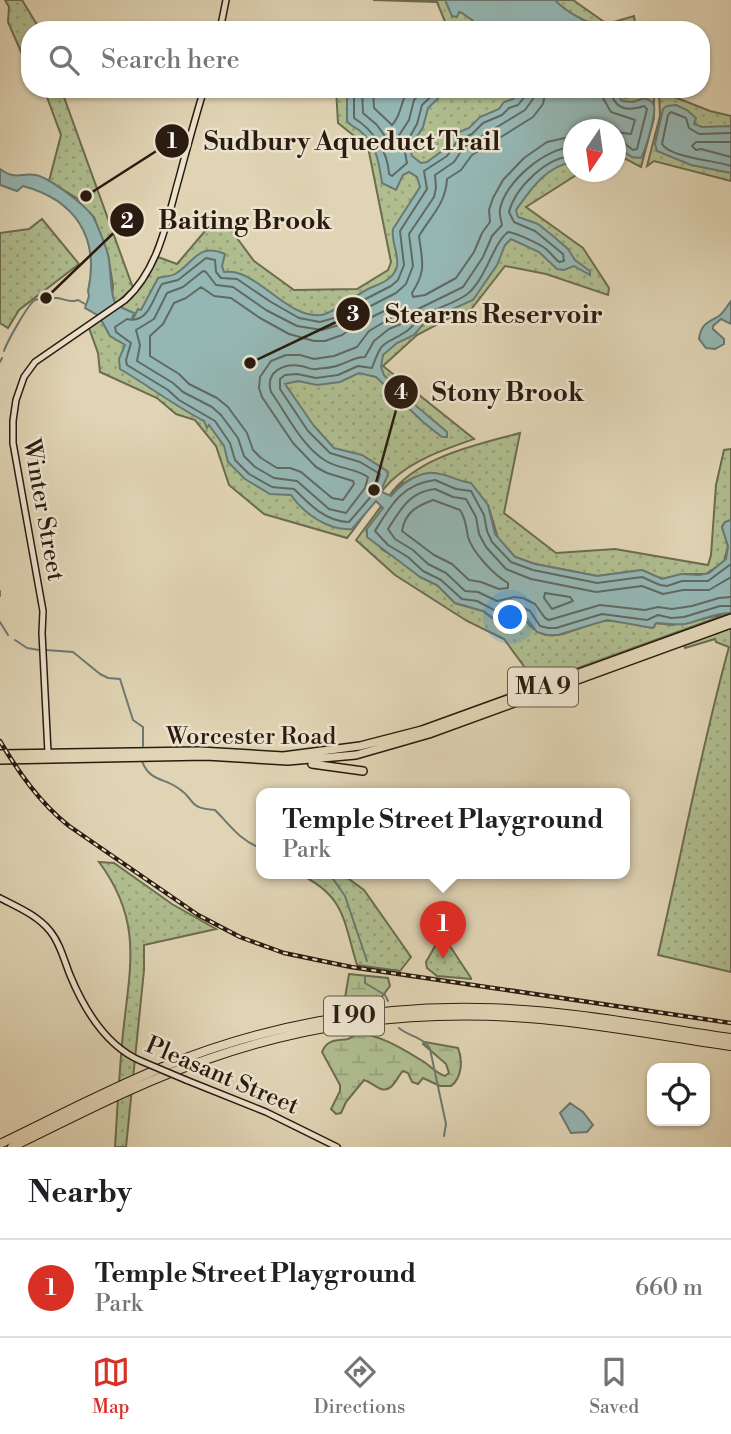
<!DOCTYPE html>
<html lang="en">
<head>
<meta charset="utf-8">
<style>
	:root { --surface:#fff; --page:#f6f6f6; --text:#202124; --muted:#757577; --line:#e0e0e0; --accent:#d93025 }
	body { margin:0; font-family:"Libre Bodoni",serif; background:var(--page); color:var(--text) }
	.controls { position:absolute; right:21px; bottom:21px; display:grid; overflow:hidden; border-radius:14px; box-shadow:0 2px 5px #0004 }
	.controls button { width:63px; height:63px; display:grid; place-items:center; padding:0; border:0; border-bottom:2px solid var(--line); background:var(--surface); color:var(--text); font:35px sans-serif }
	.compass { position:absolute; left:563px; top:119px; width:63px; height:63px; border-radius:50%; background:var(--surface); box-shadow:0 2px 5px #0004; rotate:193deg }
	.you { position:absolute; left:511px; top:618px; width:24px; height:24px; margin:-18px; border:5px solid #fff; border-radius:50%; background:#1a73e8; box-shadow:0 0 0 10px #1a73e833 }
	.badge { display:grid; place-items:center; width:46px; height:46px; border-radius:50%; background:var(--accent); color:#fff; font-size:23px; font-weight:700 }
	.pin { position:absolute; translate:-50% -58px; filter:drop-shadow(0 2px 4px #0008) }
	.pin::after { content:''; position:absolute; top:37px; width:24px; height:21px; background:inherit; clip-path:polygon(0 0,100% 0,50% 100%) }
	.popup { position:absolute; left:256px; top:788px; width:374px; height:91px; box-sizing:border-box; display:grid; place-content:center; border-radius:14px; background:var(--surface); filter:drop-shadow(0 2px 5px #0005); font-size:23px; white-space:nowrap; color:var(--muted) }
	.popup b { font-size:26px; color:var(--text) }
	.popup::after { content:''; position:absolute; left:50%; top:100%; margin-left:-14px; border:14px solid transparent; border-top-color:var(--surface) }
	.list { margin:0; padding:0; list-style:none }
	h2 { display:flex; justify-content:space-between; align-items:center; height:91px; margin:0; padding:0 28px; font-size:30px }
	h2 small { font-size:23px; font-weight:400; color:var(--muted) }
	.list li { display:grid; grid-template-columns:46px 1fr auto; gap:21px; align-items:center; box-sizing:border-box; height:98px; padding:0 28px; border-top:2px solid var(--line) }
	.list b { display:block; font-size:26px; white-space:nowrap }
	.list p { margin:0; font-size:23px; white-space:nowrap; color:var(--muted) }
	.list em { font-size:23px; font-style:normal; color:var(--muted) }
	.icon { flex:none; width:38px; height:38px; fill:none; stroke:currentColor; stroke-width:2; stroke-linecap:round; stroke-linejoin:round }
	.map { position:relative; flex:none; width:731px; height:1147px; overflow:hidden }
	.search { position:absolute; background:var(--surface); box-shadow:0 2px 5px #0004; left:21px; right:21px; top:21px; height:77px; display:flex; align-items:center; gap:18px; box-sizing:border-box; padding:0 24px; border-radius:28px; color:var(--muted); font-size:26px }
	.sheet { height:189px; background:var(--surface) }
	nav { display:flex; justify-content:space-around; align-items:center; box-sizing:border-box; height:98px; border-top:2px solid var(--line); background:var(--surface); font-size:19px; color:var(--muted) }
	nav a { display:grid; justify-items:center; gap:4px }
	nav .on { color:var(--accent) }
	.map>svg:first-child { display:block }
	.wetland { fill:url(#wetland-marsh); stroke:#6c6c50; stroke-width:2 }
	.park { fill:url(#park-dots); stroke:#6c6c50; stroke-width:2 }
	.water { fill:#95b7b4; stroke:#6a7972; stroke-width:2 }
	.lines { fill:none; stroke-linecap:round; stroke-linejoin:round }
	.shore { stroke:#606962; stroke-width:2 }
	.stream { stroke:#6a7972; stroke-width:2 }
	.secondary-casing { stroke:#2a1b10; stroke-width:8 }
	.trunk-casing { stroke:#2a1b10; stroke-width:10 }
	.motorway-casing { stroke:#2a1b10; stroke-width:10 }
	.secondary { stroke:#ebe3ce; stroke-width:5 }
	.trunk { stroke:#e0d4b4; stroke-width:7 }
	.motorway { stroke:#e0d4b4; stroke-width:8 }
	.rail-casing { stroke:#2a1b10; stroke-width:4.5 }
	.rail { stroke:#ebe3ce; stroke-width:2; stroke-dasharray:5; stroke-linecap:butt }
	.secondary-bridge-casing { stroke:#2a1b10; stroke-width:8; stroke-linecap:butt }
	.secondary-bridge { stroke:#ebe3ce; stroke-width:5 }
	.labels { text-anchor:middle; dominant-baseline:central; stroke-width:5; stroke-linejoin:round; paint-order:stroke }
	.shield { fill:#ebe3ce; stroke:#645749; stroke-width:2 }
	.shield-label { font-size:23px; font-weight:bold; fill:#2a1b10 }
	.street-label { font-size:24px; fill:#2a1b10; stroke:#ebe3ce }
	.leader { fill:none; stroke:#2a1b10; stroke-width:2.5 }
	.callout-dot { fill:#2a1b10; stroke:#ebe3ce; stroke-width:2.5 }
	.mark-label { font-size:21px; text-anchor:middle; font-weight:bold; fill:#fff }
	.callout-label { font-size:26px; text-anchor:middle; font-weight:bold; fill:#2a1b10; stroke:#ebe3ce; stroke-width:5; stroke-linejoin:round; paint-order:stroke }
</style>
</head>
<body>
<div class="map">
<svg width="731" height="1147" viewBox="0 0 731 1147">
	<defs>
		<pattern id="wetland-marsh" width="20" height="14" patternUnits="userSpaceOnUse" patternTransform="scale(1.75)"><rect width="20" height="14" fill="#afbd8f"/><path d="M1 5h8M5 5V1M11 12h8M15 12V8" fill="none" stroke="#97a27a"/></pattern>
		<pattern id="park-dots" width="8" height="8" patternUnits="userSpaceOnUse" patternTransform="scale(1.75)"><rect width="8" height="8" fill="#afbd8f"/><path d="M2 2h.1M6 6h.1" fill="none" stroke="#97a27a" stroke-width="1.8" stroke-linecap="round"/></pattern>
	</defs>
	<rect width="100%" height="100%" fill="#e0d4b4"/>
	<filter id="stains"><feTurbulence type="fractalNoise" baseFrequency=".00286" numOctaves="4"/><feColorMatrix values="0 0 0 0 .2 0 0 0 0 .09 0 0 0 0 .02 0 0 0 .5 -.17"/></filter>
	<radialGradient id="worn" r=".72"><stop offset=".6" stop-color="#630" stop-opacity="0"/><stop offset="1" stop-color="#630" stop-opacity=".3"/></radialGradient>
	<path class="wetland" d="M349,974l39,4 2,8 -10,13 -33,4 -2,-5z
		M358,1033c24,3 43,15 63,27 9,5 14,13 24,16l4,-3 -3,-9 -23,-20 2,-2 33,6c5,12 4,30 -7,38h-11l-17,-8 -5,6 -6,-2 -4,-9 -5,-2c-6,5 -10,22 -22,18 -6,-2 -10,-7 -17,-9l-18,22 -5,11 -5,1 -5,-5 9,-18v-6l-18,-33c5,-13 14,-11 26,-13 3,-1 6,-4 10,-6z"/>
	<path class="park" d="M5,0h17l17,28 1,2h-10l-1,40 -21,-48 1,-15z
		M373,0h200l34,24 27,-8 2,14h-184l-1,-6h-5l-9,-22z
		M44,89h17l72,199 -17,15 -4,-5 1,-12 -5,-31 -14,-38 -11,-9 -5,-9 -29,-18 12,-46z
		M336,89h286l2,9 30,-6v26l-13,49 -25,-13v-24h-42v42h7l-55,35 57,41 26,40 -1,7 -62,-21 -41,-8 -43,55 -7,-6 -38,20 -34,31 91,73c-29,10 -61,21 -83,42 -17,17 -29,39 -44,57l-83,-24 -35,-29 -13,-39 -21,-26 -19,-6 -19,-16 -57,-26 -2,-19 -9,-25 42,-30 27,-41 19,7 34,-40 20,6 23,31 40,29 63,-1 31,-19 3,-8 -23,-115 -30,-24z
		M659,91l51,20 21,5v65l-77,-20 -7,5 13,-50z
		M42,219l37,45 -60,46 -11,18 -8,-5v-90l29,-4z
		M520,433l-16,80 52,40 59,-4 93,16 3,-10 5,-70 8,-35 7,-1v71l-6,2 -3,5 6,19 -4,16 -18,12h-21l-23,5 -20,-9 -45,6 -62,-12 -20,-7 -17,-19 -10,-33 -21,-23h-9l-23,-9 -11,1 -23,10 -12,12c27,-39 87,-51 131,-63z
		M382,505v5l-16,21 17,19 21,13 16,14 17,8 18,18 28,8 9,7 22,-3 3,-2c9,5 13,16 23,20 21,9 43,-10 64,-12 15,-2 33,4 49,7l3,-5 16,2 58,-12 -182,66 -22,-10 -22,-30 -37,-18 -72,-46 -39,-35z
		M731,628v344l-73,-17c24,-102 43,-207 71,-308l-13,-5 -1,-3 -30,9 -1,-3z
		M99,862l15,1 58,41 44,25 -72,16v25l-18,177h-11c2,-34 4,-69 7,-103 6,-71 24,-119 -23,-182z
		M297,873h49l3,6 15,11 47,67 -11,14 -43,-6c-14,-46 -12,-70 -60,-92z
		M442,934l29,44v1l-34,-3 -10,-8 -1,-6z"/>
	<path class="water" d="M445,0h110c10,11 38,28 54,27 7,0 14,-4 22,-5l2,7 -147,1 -24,-17 -3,-1 -2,5 -5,-1z
		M347,89h101l-20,19 -5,19 -13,21 2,8 9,7 6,-1 15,-11 10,-16 17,-7 11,-11 19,-8 5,-7 9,-3 8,-10h93l8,12 11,1 12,-4c5,3 7,2 9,8 2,9 -8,43 -13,52l-9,-1 -16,-10v-17h-42l-1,32c-27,4 -42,27 -57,48l2,7 20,7 15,12 15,13 7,11 15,11v4l-16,-9 -10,4 -7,-1 -18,-17 -28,-13 -6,6 -8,20 -24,35 -25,11 -8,7 -15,4 -11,13 -17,8 -14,12 -2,12 3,8 17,18 46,39v5h-5l-19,-15 -47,-45 -17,-4 -19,9 -23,3 -19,-4 -13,3 29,42 20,22 28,7 25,16 1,4 -6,13v4l9,4c11,-13 30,-27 49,-22 12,2 17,7 31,9l17,22 7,29 20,23 20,7 62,12 45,-6 20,9 19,-5 18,1 10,-2 17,-14 2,-13 -6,-19 3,-5 6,-2v93c-15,-1 -31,8 -46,11 -11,1 -19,-1 -29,-1l-3,5 -46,-8 -49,15h-11l-10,-3 -12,-16 -8,-3 -3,3 -7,-1 -12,4 -12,-8 -28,-8 -18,-18 -17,-8 -53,-40v-8l16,-21 -7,-7 -24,28c-23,2 -48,-15 -61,-34l-21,-1 -25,-15 -17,-17 -4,-16 -15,-21 -2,3 -3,-7c-29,-15 -55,-35 -84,-52l-1,-10 6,-14 -15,-9 -11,-20 -14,-8 4,-12 -1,-5c12,-54 -13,-91 -65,-105l-6,5 -17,-6v-16c17,12 20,3 36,6 14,3 47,29 56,40 3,4 15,34 16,40 3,11 2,41 7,47 5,6 12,8 19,11l-2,5 1,1 5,-10 3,1 17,-32c5,-2 12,-1 17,-4 19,-11 23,-32 50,-20l-3,12 2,6c32,-5 62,47 97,43 11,-1 35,-20 47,-26 11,-5 26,-9 29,-23 2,-12 -6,-24 -4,-37l27,-42 -3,-10 -8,-5 -6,3 -7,15 -14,-7c-3,-20 -5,-38 -22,-52 -5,-5 -9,-4 -13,-10z
		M676,105l11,5 9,8 -2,6 8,3 29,-1v47l-40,-8 -34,-14 -2,-7 8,-35 4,-3z
		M731,301v23l-10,-5 -8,7v3l11,10v5l-9,5 -9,-1 -7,-9c2,-15 8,-16 20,-23 5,-4 8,-10 12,-15z
		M570,1103l13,9 10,13 -6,7 -16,1 -11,-20z"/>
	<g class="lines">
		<path class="shore" d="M354,89v29c19,12 34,33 35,56l3,2 15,-13 -3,-16 13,-23 5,-19 17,-16
			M362,89l1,24 14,12 15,21 17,-26 5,-20 11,-11
			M373,89l1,19 18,17c10,-9 8,-25 17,-36
			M526,89v6l-8,10 -9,3 -7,7 -19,8 -11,11 -14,6 -11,16 -23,15 3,18 -27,42 4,34 -6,15 -7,6 -45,23 -12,9 -14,4 -21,-4 -28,-16 -34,-23 -16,-1 -5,-6 -1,-12 -9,-2 -28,22 -16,4c-10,15 -13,40 -35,35l-12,8 1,5 15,11 -5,17 1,5 41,25 11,10 36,21 15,22 5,17 14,14 23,13 22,2c15,15 32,33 55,33l25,-29 6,-19 -20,-12 -30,-9 -22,-22 -28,-42v-10l5,-4 12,-1 19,4 22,-3 20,-9 14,2c11,-31 11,-21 35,-37 6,-4 9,-11 16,-15 13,-8 30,-12 43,-21 19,-13 27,-52 42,-63 6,0 32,12 38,17 5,4 8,9 13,13l5,-1 -1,-7 -28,-23 -21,-9 -5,-10c6,-24 38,-56 65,-56
			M535,89l-2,10 -8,11 -61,37 -10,15 -19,13 1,13 -2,9 -25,37 4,32 -7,18 -10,9 -41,21 -16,11 -17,5 -25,-4 -31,-16 -33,-23 -17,-2 -10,-13 -3,-1 -20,16 -16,6 -13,26 -18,11 4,15 -3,16 36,22 10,9 29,15 9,8 17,23 6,18 11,11 19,11 23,3 32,28 17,4 19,-25 3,-11c-13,-9 -29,-8 -42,-16 -24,-14 -39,-47 -55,-69 -6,-20 12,-29 30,-26 6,1 10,4 16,3 7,-1 16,-1 22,-4 10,-3 15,-8 26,-8l9,-16 15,-12 14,-6 13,-13 47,-23 20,-30 9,-21 10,-11c-1,-5 -3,-11 -2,-16 5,-27 46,-62 74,-62
			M546,89l-3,15 -10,13 -61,38 -11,15 -14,9c-1,24 -16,37 -28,57 3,25 8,34 -7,57l1,4 12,-2 31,-17 18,-26 8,-19 8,-11 -1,-12 4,-12 10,-18 21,-22 23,-16 27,-6
			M601,89l2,9 8,14 24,8 -4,14 -15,-2
			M610,89c4,20 16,23 34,17l3,3 -10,40 -4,1 -9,-7 -8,-2
			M731,133l-32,1 -10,-6 -3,-10 -15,-6 -3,3 -6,29c9,14 52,16 69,22
			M731,142h-35l-4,4 4,4 5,-1 30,8
			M201,287l13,9 17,2 29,20 29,16 25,7h11l17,-6 18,-12 36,-18 4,1 -4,9 -27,16 -12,16 -23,9 -20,3 -14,-4h-14l-15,6 -11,16 -1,11 3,9 31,46 23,24 11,6 26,8 1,3 -11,16 -11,-2 -31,-26 -11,-4h-13l-16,-10 -8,-8 -6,-17 -19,-26 -11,-9 -28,-14 -10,-10 -29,-18v-20l13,-12 11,-21 12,-5z
			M433,500l27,10c6,9 6,17 8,27 5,16 26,38 40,46v5l-9,1 -18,-7 -12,-2 -17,-16 -18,-9 -32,-24c3,-19 15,-25 31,-31z
			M731,564l-23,17h-26l-15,5 -7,-1 -18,-8 -45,6 -64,-13 -22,-8 -19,-20 -5,-11 -3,-16 -13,-24 -15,-2 -21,-9c-33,4 -44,25 -60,51l13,14 20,12 15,14 18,9 21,19 15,2 19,10 24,-5 10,5 10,15 8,2h8l46,-14 45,6 11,-5 13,3 13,-1 36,-11h11
			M731,577l-22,13h-26l-20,4 -21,-8 -46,6 -65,-13 -25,-10 -20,-22 -7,-13 -3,-17 -10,-18 -13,-2 -18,-8c-26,3 -34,20 -47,40l7,10 18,11 15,14 18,9 19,18 13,1 19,9 17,-4 9,1 12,6 10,14 4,2 51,-15 45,5 13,-3 14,2 20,-3 27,-8 12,-1
			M545,593l25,4 3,4 -21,8 -8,-11z"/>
		<path class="stream" d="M4,351c3,-9 24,-47 31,-51 6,-3 15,-2 22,-2 8,1 13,5 21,2l7,4
			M0,362l2,-4
			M0,591v5
			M0,622l8,13
			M15,640l12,8 12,2
			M46,650l27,2 27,22 8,4 12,1 13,41 10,7v19
			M142,761c7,20 22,17 36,27 19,12 8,20 37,22 15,15 25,31 46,38
			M329,873l16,23 22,65
			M365,976v7l20,12 3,6
			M399,1028c9,8 26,10 31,21l16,75 -2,12"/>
		<g class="secondary-casing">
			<path id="secondary" d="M220,30l6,-30
				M48,753l-6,-120 1,-22 -30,-168v-22l3,-21 8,-23 11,-15 90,-62c34,-31 42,-80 54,-122 8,-30 16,-59 25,-89
				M0,898c17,9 37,17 50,33 10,12 14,29 20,44 14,34 36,71 71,86
				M186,1080l80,32 71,35"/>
		</g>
		<g class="trunk-casing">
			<path id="trunk" d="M0,754l200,-3 83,5 77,-10 62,-16 309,-112
				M0,760l206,-4 82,5 68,-6 73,-21 302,-110
				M312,764l51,7"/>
		</g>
		<g class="motorway-casing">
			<path id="motorway" d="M0,1144c54,-26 107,-54 163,-77 99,-41 208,-61 316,-59 84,1 168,18 252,30
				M12,1147c66,-32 130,-66 199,-89 106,-37 219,-49 330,-39 64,6 127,18 190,27"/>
		</g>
		<use href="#secondary" class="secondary"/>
		<use href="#trunk" class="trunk"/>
		<use href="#motorway" class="motorway"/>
		<g class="rail-casing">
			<path id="rail" d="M0,741c19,32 40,62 69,85l129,89 42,22 44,16 67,14 380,56"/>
		</g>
		<use href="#rail" class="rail"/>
		<g class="secondary-bridge-casing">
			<path id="secondary-bridge" d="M141,1061l45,19"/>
		</g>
		<use href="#secondary-bridge" class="secondary-bridge"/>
	</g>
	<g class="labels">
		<g class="shield">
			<rect x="508" y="667.5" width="70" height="39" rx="5"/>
			<rect x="324" y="996.5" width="60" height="39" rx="5"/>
		</g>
		<g class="shield-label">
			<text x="543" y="687">MA 9</text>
			<text x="354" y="1016">I 90</text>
		</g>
		<g class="street-label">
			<text transform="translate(43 510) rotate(80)">Winter Street</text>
			<text x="251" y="737">Worcester Road</text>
			<text transform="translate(222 1076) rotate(23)">Pleasant Street</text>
		</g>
	</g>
	<path class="leader" d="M86 196L172 141M46 298L127 220M250 363L353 314M374 490L401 392"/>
	<g class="callout-dot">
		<circle cx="86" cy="196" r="7"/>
		<circle cx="46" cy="298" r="7"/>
		<circle cx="250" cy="363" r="7"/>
		<circle cx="374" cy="490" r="7"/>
		<circle cx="172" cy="141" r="18"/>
		<circle cx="127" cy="220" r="18"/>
		<circle cx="353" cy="314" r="18"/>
		<circle cx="401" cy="392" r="18"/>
	</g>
	<g class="mark-label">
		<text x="172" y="148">1</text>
		<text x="127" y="228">2</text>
		<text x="353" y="321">3</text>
		<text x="401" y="399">4</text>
	</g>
	<g class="callout-label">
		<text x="352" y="150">Sudbury Aqueduct Trail</text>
		<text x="245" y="229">Baiting Brook</text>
		<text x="494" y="323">Stearns Reservoir</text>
		<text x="508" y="401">Stony Brook</text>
	</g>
	<rect width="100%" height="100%" filter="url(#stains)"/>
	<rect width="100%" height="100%" fill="url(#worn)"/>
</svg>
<div class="controls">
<button><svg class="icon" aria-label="locate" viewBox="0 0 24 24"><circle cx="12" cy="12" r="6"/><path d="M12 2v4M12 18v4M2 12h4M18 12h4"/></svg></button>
</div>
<svg class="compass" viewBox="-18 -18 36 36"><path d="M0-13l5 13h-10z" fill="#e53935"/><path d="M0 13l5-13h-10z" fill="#757577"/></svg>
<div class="you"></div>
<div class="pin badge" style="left:443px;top:959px">1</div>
<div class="popup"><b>Temple Street Playground</b>Park</div>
<div class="search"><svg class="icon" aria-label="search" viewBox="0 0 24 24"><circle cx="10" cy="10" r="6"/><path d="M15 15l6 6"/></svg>Search here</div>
</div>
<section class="sheet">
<h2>Nearby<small></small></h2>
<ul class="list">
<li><span class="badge">1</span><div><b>Temple Street Playground</b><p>Park</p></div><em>660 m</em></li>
</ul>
</section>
<nav>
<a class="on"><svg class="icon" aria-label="map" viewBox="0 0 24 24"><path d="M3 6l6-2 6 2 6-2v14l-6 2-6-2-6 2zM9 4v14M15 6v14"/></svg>Map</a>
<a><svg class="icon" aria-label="directions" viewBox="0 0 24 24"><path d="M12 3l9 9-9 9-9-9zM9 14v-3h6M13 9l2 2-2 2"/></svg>Directions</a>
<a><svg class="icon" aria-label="saved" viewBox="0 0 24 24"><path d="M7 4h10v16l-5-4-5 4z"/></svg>Saved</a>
</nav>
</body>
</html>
